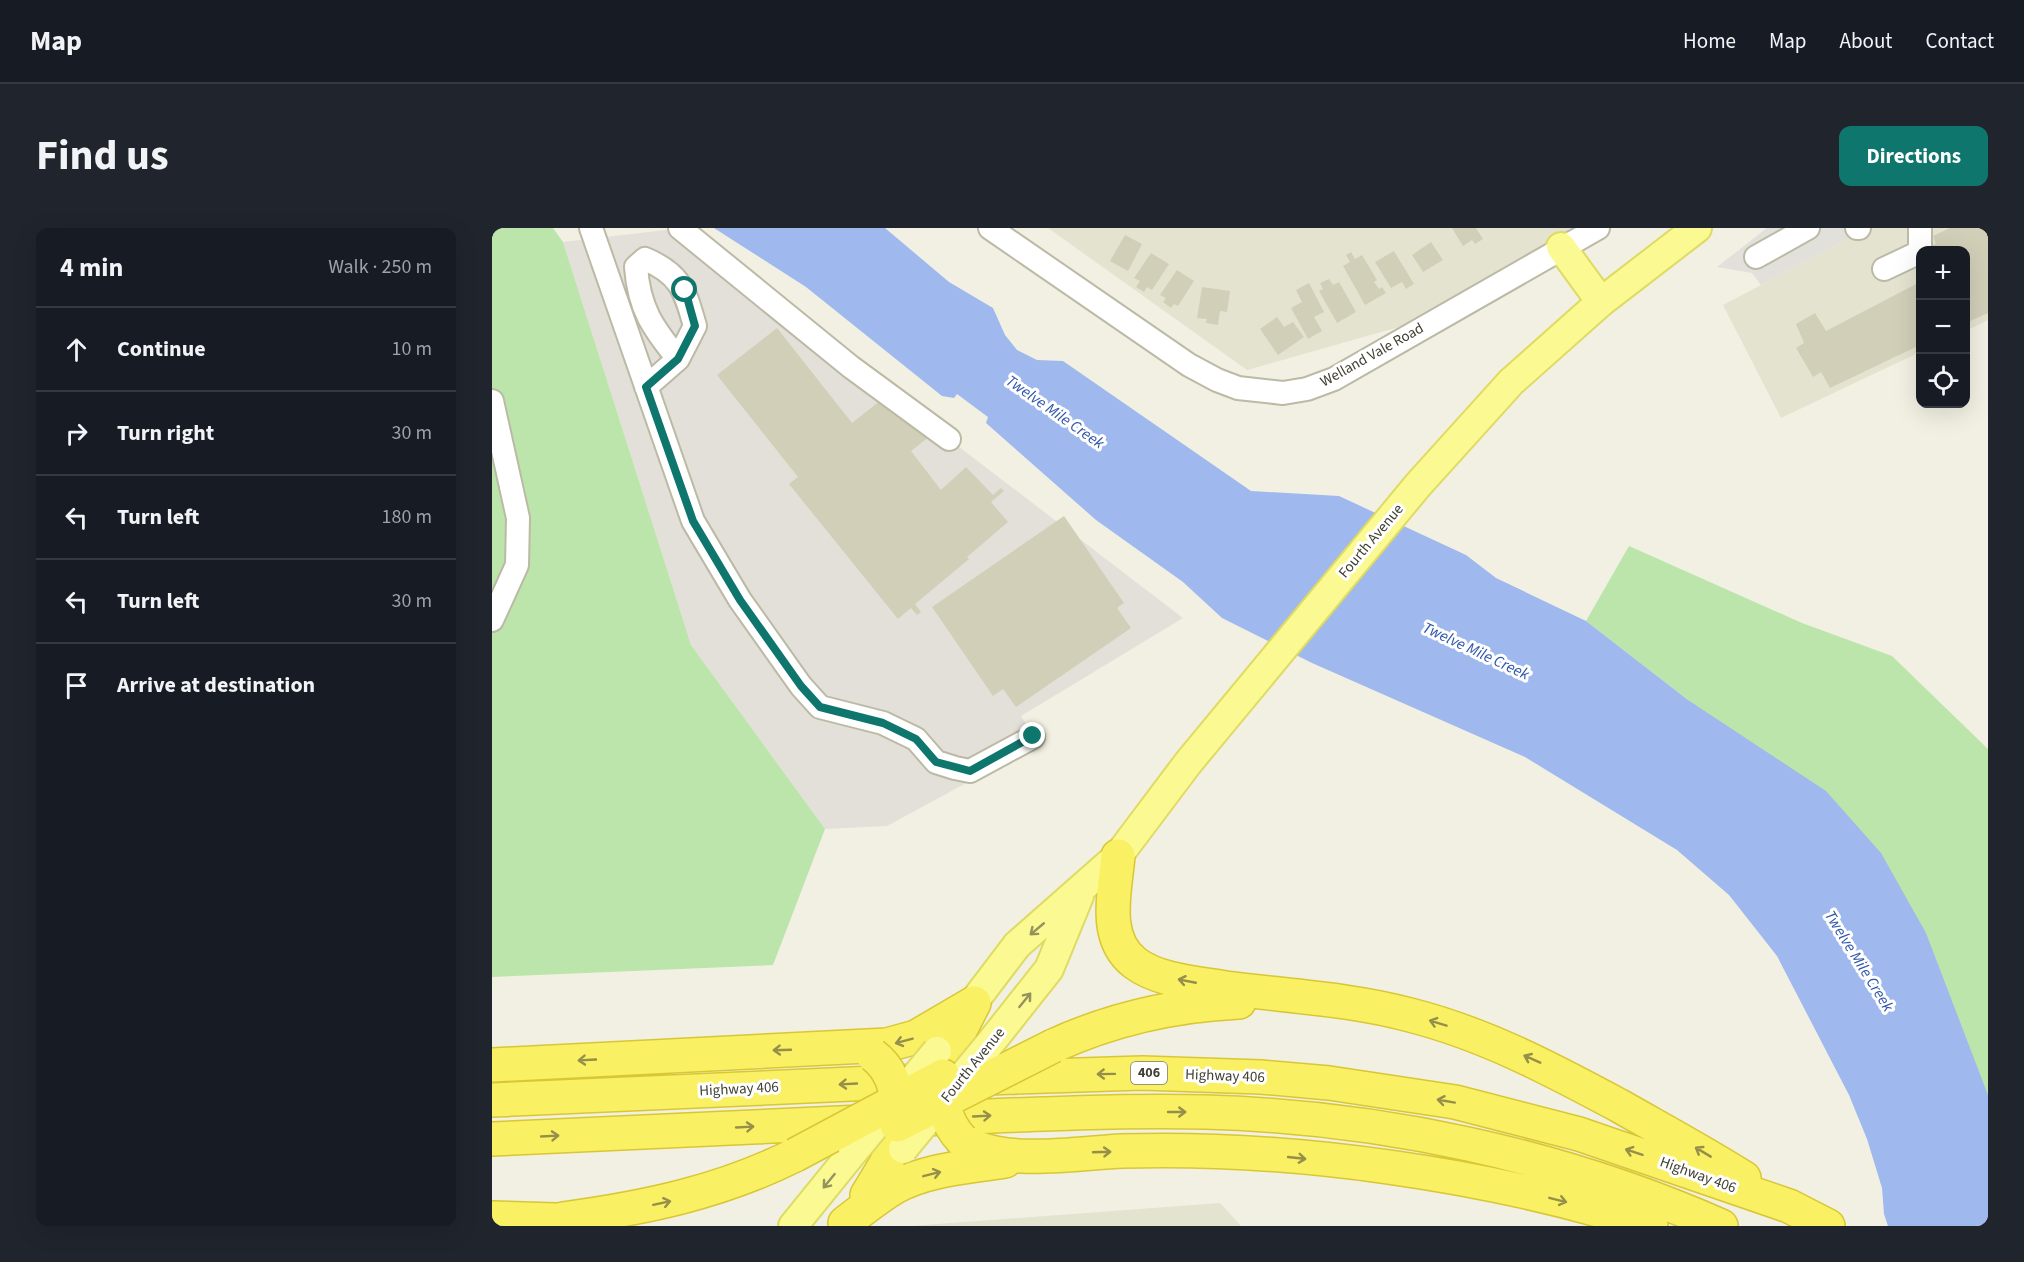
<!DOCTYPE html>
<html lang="en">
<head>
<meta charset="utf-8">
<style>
	:root { --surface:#171b24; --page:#20242c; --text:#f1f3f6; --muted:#9ea1a6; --line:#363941; --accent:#0f766e }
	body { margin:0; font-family:"Source Sans 3",sans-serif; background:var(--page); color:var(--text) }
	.controls { position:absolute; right:18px; top:18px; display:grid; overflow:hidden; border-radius:12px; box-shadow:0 6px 24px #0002 }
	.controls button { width:54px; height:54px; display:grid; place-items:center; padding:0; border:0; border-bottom:2px solid var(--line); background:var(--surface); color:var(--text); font:30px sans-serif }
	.stop { position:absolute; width:18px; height:18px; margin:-14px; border:4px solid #0f766e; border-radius:50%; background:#fff }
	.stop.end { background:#0f766e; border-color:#fff; box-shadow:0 2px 6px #0008 }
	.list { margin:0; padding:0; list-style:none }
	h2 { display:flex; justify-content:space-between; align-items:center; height:78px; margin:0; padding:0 24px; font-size:26px }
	h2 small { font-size:20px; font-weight:400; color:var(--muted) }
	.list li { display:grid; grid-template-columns:39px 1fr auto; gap:18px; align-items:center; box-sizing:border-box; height:84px; padding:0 24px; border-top:2px solid var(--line) }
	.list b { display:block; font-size:22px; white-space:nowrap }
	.list em { font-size:20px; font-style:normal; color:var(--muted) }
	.icon { flex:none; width:33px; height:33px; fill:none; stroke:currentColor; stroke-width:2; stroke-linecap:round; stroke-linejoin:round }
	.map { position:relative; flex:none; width:1496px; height:998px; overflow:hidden; border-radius:12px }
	header { display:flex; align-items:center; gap:36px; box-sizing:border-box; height:84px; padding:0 30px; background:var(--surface); border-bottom:2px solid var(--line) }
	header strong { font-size:28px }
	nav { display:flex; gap:33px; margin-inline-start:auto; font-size:21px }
	.intro { display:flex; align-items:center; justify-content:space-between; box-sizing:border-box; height:144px; padding:0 36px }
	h1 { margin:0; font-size:42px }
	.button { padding:15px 27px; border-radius:12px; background:var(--accent); color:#fff; font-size:21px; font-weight:700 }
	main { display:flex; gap:36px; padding:0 36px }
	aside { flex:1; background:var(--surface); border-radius:12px; box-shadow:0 6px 24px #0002 }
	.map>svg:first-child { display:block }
	.residential { fill:#e4e3d0 }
	.industrial { fill:#e2e0d8 }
	.green { fill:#bce5ab }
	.parking { fill:#e1e0db }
	.water { fill:#9fb8ed }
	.building { fill:#d2cfb8 }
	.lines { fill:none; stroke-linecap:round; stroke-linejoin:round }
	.minor-casing { stroke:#bcbaa5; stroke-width:26 }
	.major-casing { stroke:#dfdb62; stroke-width:32 }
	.highway-casing { stroke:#d8c735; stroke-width:36 }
	.minor { stroke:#fff; stroke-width:22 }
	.major { stroke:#fbf991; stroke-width:28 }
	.highway { stroke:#faf064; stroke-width:33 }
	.major-bridge-casing { stroke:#dfdb62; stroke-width:32; stroke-linecap:butt }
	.highway-bridge-casing { stroke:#d8c735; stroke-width:36; stroke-linecap:butt }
	.major-bridge { stroke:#fbf991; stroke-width:28 }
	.highway-bridge { stroke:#faf064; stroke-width:33 }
	.oneway { stroke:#95935d }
	.oneway2 { stroke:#958f49 }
	.route { stroke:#0f766e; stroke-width:8 }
	.labels { text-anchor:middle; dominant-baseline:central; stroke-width:6; stroke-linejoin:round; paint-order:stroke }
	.shield { fill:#fff; stroke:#7b7970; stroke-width:1.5 }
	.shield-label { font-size:14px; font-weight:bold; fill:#424033 }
	.street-label { font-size:15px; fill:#424033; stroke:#fff }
	.water-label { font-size:16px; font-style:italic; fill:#3056aa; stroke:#fff }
</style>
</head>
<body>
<header>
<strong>Map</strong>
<nav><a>Home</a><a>Map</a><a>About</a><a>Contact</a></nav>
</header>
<div class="intro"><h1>Find us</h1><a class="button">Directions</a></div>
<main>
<aside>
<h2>4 min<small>Walk · 250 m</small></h2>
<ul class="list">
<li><svg class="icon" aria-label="ahead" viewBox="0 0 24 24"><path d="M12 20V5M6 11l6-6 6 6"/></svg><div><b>Continue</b></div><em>10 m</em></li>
<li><svg class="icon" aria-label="right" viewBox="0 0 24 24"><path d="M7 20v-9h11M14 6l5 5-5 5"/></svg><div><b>Turn right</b></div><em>30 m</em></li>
<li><svg class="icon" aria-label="left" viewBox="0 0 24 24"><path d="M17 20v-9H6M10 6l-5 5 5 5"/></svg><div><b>Turn left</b></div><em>180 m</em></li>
<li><svg class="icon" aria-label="left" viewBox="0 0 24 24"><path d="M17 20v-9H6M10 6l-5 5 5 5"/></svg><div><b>Turn left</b></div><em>30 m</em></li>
<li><svg class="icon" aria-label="arrive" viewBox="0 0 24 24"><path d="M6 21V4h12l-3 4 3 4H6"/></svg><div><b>Arrive at destination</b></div></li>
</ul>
</aside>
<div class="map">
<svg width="1496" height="998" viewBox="0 0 1496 998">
	<rect width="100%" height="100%" fill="#f1f0e2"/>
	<path class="residential" d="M556,0h539l-167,93 -173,49z
		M1377,0h119v92l-22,11v-81h-46v102l-139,66 -58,-113z
		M728,975l21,23h-330z"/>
	<path class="industrial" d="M182,1l509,389 -162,98 17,28 -151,82 -62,3 -134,-184 -128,-403z"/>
	<path class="green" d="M0,0h61l10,14 128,403 134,184 -52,136 -281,12z
		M1137,318l173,77 90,33 96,93v346l-300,-395 -102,-79z"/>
	<path class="parking" d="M1275,0h102l-108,57 -9,-12 -35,-6z"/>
	<path class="water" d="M222,0h171l64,54 44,26 12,27 12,15 20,10 26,1 188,130 88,5 127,59 30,23 90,43 102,79 138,91 55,62 45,80 62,162v131h-100l-4,-12 -2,-26 -15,-49 -18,-44 -72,-139 -48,-61 -52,-45 -152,-93 -213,-94 -90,-45 -39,-36 -87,-62 -110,-97 2,-6 -31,-23 -3,4 -12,-2 -136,-109z"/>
	<path class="building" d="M960,0h24l7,11 -8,5 -3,-4 -9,6z
		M1458,0h38v85l-22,10v-73h-36l-2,-3 8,-3 -3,-8z
		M633,7l17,9 -14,27 -18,-10z
		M939,14l12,18 -20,12 -11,-17z
		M902,23l20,33 -8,5 -4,-7 -11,6 -16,-26z
		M859,24l4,7 7,-4 15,25 -3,2 5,7 3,-2 4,6 -21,12 -22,-39 7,-4 -4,-7z
		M659,25l18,11 -17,26 -5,-3 -3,5 -8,-5 4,-6 -6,-3z
		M685,42l17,11 -16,25 -4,-2 -3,4 -8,-6 3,-4 -6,-3z
		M837,51l4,6 6,-3 17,30 -19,11 -18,-32 4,-2 -3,-6z
		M1428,54v63l-90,43 -9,-16 -8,5 -17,-29 8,-5 -8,-19 19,-11 11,18z
		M817,55l15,29 -10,5 8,14 -14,8 -17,-31 11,-6 -6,-12z
		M710,59l28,4 -3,21 -7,-1 -2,14 -12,-2 1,-4 -10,-1z
		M785,89l7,10 9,-5 11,15 -26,18 -18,-26z
		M285,100l75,95 29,-23 9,12 12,-9 28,33 -19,15 30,39 25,-23 27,28 8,-7 3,3 -13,11 17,20 -41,35 2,2 -54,45 6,8 -4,3 -6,-7 -13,11 -109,-135 9,-7 -81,-102z
		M572,288l60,87 -7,5 14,20 -115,79 -13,-18 -10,7 -61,-89z"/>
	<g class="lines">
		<g class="minor-casing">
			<path id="minor" d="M99,0l102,293 47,79 61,86 19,21 63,16 33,16 20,23 19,6 15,3 63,-34
				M188,0l171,139 98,72
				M498,0l199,137 28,15 21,8 45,5 24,-4 27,-10 264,-151
				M1365,0h2
				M1264,29l52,-29
				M1392,41l36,-17v-24
				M154,159l32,-28 17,-33c-10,-35 -14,-52 -50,-67l-9,8c3,42 17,61 42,92
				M0,173l26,117 -1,47 -25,55"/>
		</g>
		<g class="major-casing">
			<path id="major" d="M1069,19l40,55
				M468,792l57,-75 101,-89 70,-93 230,-278 93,-103 90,-80 96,-74
				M496,818l61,-77 30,-73
				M301,998l60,-74"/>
		</g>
		<g class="highway-casing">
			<path id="highway" d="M626,628c-3,35 -16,82 17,107 24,18 62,20 91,25 61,8 125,11 184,27 75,19 141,54 208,90 42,24 85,47 126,73
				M561,818c59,-27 121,-41 186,-44
				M0,837l395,-20 29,-8 58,-34
				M451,848l8,-28 23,-45
				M493,850l157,-5 119,4 68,6 126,19 124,32 210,72 39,20
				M0,872l427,-19
				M427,891c96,-4 191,-9 286,-7 177,5 355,43 516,114
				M0,911l370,-17
				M470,912c38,27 115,13 160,11 168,-5 369,23 529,75
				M375,967l20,-33 10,-37
				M0,990l94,3
				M71,991c82,-11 158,-27 232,-64
				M353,995c17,-13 33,-26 50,-36 33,-18 74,-20 110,-26"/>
		</g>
		<use href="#minor" class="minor"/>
		<use href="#major" class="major"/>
		<use href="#highway" class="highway"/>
		<g class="major-bridge-casing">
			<path id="major-bridge" d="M411,921l85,-103
				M361,924l84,-101"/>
		</g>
		<g class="highway-bridge-casing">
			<path id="highway-bridge" d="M381,827c21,16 26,40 24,65
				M405,897l156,-79
				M303,927l148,-79c-1,25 1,45 19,64"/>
		</g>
		<use href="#major-bridge" class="major-bridge"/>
		<use href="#highway-bridge" class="highway-bridge"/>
	</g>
	<defs><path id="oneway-shaft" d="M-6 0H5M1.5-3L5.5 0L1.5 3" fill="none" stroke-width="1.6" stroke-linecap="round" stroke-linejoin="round" transform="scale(1.5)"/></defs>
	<g class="oneway">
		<use href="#oneway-shaft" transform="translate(545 701) rotate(140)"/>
		<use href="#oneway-shaft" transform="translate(533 772) rotate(-51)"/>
		<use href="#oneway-shaft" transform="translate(337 953) rotate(129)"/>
	</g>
	<g class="oneway2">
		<use href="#oneway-shaft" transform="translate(695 753) rotate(-169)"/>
		<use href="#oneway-shaft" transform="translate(946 795) rotate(-163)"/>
		<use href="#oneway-shaft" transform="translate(412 813) rotate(165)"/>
		<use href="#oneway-shaft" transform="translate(290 822) rotate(178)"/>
		<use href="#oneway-shaft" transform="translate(1040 831) rotate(-156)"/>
		<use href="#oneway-shaft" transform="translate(95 832) rotate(177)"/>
		<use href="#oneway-shaft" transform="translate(614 846) rotate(179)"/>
		<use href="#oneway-shaft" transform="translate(356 856) rotate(177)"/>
		<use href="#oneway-shaft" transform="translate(954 873) rotate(-170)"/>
		<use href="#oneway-shaft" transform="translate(685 884)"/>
		<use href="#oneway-shaft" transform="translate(490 888) rotate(-3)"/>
		<use href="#oneway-shaft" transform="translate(253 899) rotate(-3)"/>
		<use href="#oneway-shaft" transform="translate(58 908) rotate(-3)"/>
		<use href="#oneway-shaft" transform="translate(610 924) rotate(-2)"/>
		<use href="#oneway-shaft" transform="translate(1142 924) rotate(-162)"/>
		<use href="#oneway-shaft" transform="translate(1211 924) rotate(-149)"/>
		<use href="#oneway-shaft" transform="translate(805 930) rotate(6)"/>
		<use href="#oneway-shaft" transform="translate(440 946) rotate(-14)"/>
		<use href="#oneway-shaft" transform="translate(1066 972) rotate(14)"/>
		<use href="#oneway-shaft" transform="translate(170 975) rotate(-12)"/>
	</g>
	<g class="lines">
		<path class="route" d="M193,62l10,36 -17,33 -32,28 47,134 47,79 61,86 19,21 63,16 33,16 20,23 34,9 63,-35"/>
	</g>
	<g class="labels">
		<rect class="shield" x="639" y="834" width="36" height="22" rx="4.5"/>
		<g class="shield-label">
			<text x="657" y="845">406</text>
		</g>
		<g class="street-label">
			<text transform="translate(880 127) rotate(-29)">Welland Vale Road</text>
			<text transform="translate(879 313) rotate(-50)">Fourth Avenue</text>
			<text transform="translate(481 837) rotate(-51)">Fourth Avenue</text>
			<text transform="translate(733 848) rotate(2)">Highway 406</text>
			<text transform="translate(247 861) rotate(-3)">Highway 406</text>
			<text transform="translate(1206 947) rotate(20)">Highway 406</text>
		</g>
		<g class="water-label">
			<text transform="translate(563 184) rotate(35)">Twelve Mile Creek</text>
			<text transform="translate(984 423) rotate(25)">Twelve Mile Creek</text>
			<text transform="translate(1367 733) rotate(58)">Twelve Mile Creek</text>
		</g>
	</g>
</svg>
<div class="controls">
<button>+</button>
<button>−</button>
<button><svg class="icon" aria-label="locate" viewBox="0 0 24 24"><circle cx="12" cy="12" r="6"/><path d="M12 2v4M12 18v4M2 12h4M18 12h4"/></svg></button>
</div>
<div class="stop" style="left:193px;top:62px"></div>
<div class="stop end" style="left:541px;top:508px"></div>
</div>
</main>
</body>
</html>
